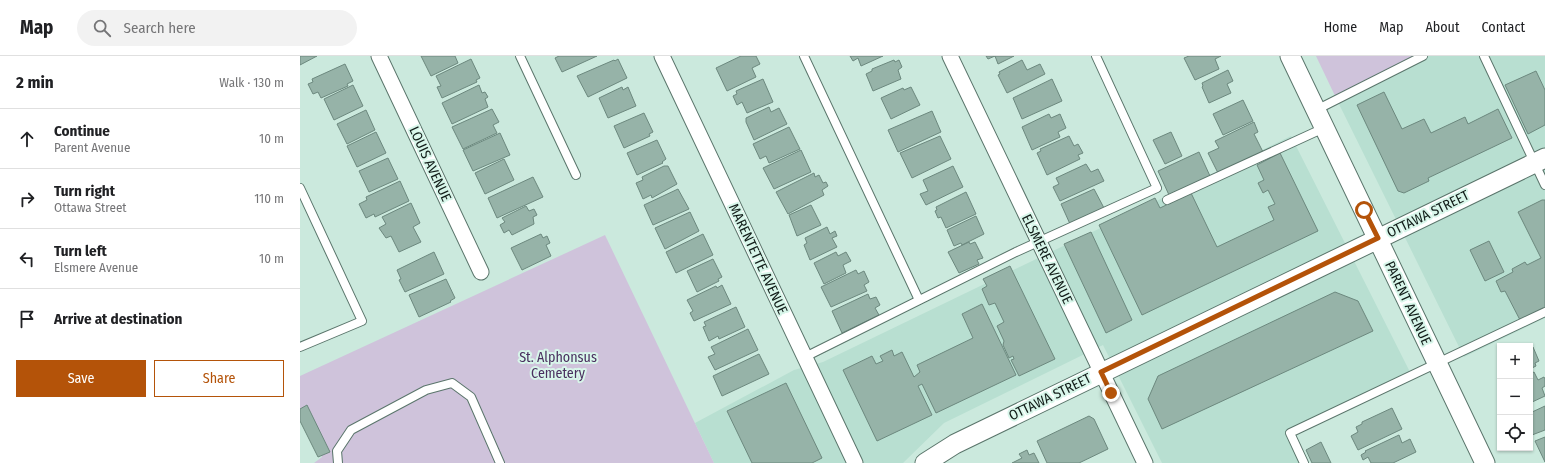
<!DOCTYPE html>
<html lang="en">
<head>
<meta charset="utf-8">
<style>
	:root { --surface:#fff; --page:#f2f2f2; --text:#202124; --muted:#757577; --line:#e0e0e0; --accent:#b45309 }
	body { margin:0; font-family:"Fira Sans Condensed",sans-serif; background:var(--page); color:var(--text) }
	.controls { position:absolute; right:12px; bottom:12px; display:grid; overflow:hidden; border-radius:0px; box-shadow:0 1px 3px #0004 }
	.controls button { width:36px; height:36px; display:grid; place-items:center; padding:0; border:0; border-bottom:1px solid var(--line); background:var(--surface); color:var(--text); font:20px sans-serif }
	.stop { position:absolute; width:12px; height:12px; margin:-9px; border:3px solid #b45309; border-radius:50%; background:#fff }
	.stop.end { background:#b45309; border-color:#fff; box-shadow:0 1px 4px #0008 }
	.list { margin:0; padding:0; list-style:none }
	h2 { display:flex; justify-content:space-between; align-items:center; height:52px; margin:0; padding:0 16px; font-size:17px }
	h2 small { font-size:13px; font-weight:400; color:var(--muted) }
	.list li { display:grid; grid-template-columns:26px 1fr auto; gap:12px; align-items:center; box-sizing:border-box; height:60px; padding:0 16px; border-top:1px solid var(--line) }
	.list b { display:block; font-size:15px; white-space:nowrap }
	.list p { margin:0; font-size:13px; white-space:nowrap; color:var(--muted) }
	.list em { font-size:13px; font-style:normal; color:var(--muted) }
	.actions { display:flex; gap:8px; padding:12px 16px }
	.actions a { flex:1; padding:9px 0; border:1px solid var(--accent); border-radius:0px; text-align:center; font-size:14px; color:var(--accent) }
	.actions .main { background:var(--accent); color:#fff }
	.icon { flex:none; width:22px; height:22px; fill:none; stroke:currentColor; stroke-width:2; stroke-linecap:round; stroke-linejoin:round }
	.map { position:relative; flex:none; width:1245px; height:407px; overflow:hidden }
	header { display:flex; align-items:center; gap:24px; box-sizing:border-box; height:56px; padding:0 20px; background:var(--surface); border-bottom:1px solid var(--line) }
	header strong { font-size:19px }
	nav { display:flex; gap:22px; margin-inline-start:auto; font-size:14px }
	.search { width:280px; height:36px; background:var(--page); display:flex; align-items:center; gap:10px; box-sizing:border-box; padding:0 14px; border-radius:22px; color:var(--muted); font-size:15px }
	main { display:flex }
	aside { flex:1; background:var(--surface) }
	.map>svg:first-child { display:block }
	.built { fill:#b8dfd1 }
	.green { fill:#cfc3db }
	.building { fill:#96b3a8; stroke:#6c887e }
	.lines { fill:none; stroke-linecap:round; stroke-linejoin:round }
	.service-casing { stroke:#5a756b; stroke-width:10 }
	.minor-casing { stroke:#5a756b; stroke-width:17 }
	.tertiary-casing { stroke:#5a756b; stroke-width:21 }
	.service { stroke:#fff; stroke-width:8 }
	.minor { stroke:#fff; stroke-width:15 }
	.tertiary { stroke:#fff; stroke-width:19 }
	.route { stroke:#b45309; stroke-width:5 }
	.labels { text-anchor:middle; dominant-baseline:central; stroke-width:4; stroke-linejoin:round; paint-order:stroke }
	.street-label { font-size:14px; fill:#111c18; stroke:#d8f6ea }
	.park-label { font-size:14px; fill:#4a2f5f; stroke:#d8f6ea }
</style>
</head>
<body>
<header>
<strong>Map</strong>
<div class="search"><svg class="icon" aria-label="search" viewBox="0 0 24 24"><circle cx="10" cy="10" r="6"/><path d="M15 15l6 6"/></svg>Search here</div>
<nav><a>Home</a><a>Map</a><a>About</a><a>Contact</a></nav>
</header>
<main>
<aside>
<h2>2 min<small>Walk · 130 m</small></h2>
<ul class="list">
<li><svg class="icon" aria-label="ahead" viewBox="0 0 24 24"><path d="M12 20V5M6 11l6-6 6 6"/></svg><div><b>Continue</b><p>Parent Avenue</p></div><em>10 m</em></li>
<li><svg class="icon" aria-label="right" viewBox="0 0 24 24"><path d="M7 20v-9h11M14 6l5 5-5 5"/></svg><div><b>Turn right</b><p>Ottawa Street</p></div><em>110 m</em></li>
<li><svg class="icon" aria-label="left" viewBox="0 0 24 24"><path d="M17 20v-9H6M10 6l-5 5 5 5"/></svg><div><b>Turn left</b><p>Elsmere Avenue</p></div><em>10 m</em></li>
<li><svg class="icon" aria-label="arrive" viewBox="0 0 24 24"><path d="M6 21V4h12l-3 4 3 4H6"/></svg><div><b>Arrive at destination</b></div></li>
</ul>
<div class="actions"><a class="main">Save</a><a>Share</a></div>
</aside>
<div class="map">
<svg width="1245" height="407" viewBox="0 0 1245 407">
	<rect width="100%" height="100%" fill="#cbe9dd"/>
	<path class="built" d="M1122,0h123v262l-81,39 -127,-257z
		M991,80l122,242 -123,54 12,31h-140l-59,-118 -159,78 -41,40h-189l-19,-40 99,-53 29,-8z"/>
	<path class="green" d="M1016,0h106l-85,44z
		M305,179l109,228h-400l8,-6 -22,-40v-41z"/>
	<path class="building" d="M0,0h17l-17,9z
		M121,0h34l3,7 -27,13z
		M259,0h38l-35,16 -7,-14z
		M441,0h15l4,8 -8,4 4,9 -29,14 -11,-23z
		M550,0h33l-22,10 -3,-8 -5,3z
		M686,0h28l-16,8 -3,-8 -7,3z
		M889,0h32l-6,3 4,10 -24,11 -11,-22z
		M171,3l9,19 -4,2 1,2 -35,16 -5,-11 4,-1 -5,-10z
		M318,3l9,19 -39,19 -11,-21 37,-16 1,1z
		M594,4l1,2 4,-2 3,7 -4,3 3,9 -28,12 -7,-17 6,-3v-2z
		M722,4l5,10 13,-6 5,10 -38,19 -9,-18 2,-1 -1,-2z
		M45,8l8,17 -6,3 1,2 -27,12 -3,-6 -5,2 -5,-10 5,-2 -1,-3z
		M928,14l5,11 -6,3 4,9 -22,10 -7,-16 1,-1 -1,-3z
		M1236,15l9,19v35l-17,9 -23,-49z
		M463,23l10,23 -26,11 -5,-11 -5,3 -4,-9 4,-2 -1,-3z
		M752,23l10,22 -40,18 -9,-21z
		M53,29l10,21 -29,14 -10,-21z
		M179,29l3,8 3,-1 3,5 -3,2 3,8 -36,17 -10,-21z
		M322,31l1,3 5,-3 8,19 -28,12 -9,-20z
		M611,31l9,18 -29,14 -10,-21 22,-10 1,2z
		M1084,36l18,37 22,-10 7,14 34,-16 3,7 30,-15 14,29 -84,40 1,3 -25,12 -6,-2 -41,-86z
		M943,44l10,21 -30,14 -10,-21z
		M469,51l2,5 8,-4 8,16 -33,16 -8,-18v-4z
		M192,53l7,13 -6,3 4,8 -34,16 -11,-22z
		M66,54l9,20 -28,14 -10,-20z
		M632,55l9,21 -43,20 -10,-22z
		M344,57l9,19 -4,2 1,2 -26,12 -10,-22z
		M749,58l2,4 9,-4 6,14 -8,4 2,5 -28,13 -10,-23z
		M954,66l4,10 -4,2 9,18 -45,21 -10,-20 11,-5 -4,-7z
		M489,71l11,22 -31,14 -3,-7 -6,3 -7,-15z
		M76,76l10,21 -29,14 -10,-21z
		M871,76l11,24 -17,8 -12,-24z
		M200,77l10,22 -37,16 -10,-21z
		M640,80l11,23 -39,19 -12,-25z
		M769,80l5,10 4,-2 5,9 -5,2 2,4 -33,16 -10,-22 4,-2 -1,-2z
		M357,84l9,19 -4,3 1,1 -26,12 -10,-22z
		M501,94l10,22 -37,17 -11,-21z
		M899,96l11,24 -41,19 -11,-24z
		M980,97l38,78 -176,84 -43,-90 56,-27 5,10 31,-15 26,54 57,-27 -6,-13 7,-3 -7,-14 -5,3 -5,-10 6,-3 -7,-15z
		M88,102l10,21 -29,13 -10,-21z
		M204,103l10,21 -29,14 -10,-21z
		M786,108l5,8 7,-3 6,12 -44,20 -7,-14 6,-3 -3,-6z
		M364,110h4l9,18 -25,14 -1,-3 -8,4 -7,-16 7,-3 -1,-3z
		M653,110l10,21 -37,18 -6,-11 8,-3 -5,-11z
		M514,117l1,4 4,-2 4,8 3,-1 2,4 -6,4 2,5 -36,19 -12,-22z
		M233,121l10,20 -46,21 -9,-20z
		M100,125l9,20 -34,16 -1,-3 -8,4 -7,-14 8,-4 -1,-3z
		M378,133l11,20 -36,16 -9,-20z
		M794,133l10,19 -34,16 -9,-20z
		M666,136l10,22 -30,14 -5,-11 -3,1 -3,-7 2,-1 -1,-3z
		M1242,144h3v108l-25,12 -15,-29 -4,1 -5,-11 17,-9 -1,-3 13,-7 2,3 14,-7 -23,-46z
		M111,147l9,20 -7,4 8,15 -22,10 -8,-16 -5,2 -7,-10 7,-4 -4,-7z
		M511,149l10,20 -24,11 -8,-21z
		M226,150l3,5 5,-2 3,6 -4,2 1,7 -22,11 -3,-5 -5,3 -4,-8 5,-3 -3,-4z
		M390,156l9,19 -34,18 -10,-21z
		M676,160l8,18 -22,11 -1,-2 -7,3 -7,-16z
		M527,171l3,7 5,-3 2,5 -5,2 5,9 -27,13 -6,-15 3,-2 -2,-5z
		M791,176l41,88 -26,13 -42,-89z
		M241,178l2,4 4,-2 3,7 -4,2 5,11 -29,14 -11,-22z
		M403,178l10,21 -37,18 -10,-21z
		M1189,185l15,31 -19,9 -15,-31z
		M669,186l1,2 5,-2 8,16 -6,2 2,4 -20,9 -11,-21z
		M134,196l10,22 -39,18 -6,-12 2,-1 -4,-9z
		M536,196l2,4 8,-4 5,9 -8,4 3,8 -22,11 -10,-21z
		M413,203l9,18 -4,2 1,2 -22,11 -10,-21z
		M710,210l45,93 -36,17 -8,-16 3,-1 -1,-3 -4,2 -6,-13 1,-4 -7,-15 7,-4 -9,-19 -6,2 -7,-16 5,-3 -4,-7z
		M556,214l2,4 6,-3 5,11 -5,3 3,6 -36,16 -10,-20z
		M146,223l9,19 -5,3 1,1 -32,15 -10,-22z
		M422,229l9,19 -37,17 -4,-8 3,-2 -6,-11 29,-14 1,2z
		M1035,236l23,9 15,30 -211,98 -14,-30 10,-23z
		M568,238l2,5 6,-2 4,8 -5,3 4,7 -37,18 -10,-22z
		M682,248l34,71 -80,38 -14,-29 -4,2 14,29 -55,26 -34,-71 29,-14 4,8 7,-3 -3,-5 12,-6 2,6 8,-4 12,25 6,-5 -3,-7 56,-27 -11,-24z
		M436,251l9,20 -26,12 -1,-3 -9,5 -6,-14 3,-1 -2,-4z
		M448,273l10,21 -43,20 -7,-13 7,-3 -4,-7z
		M1233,291l6,14 -4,2 1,3 -6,3v-20z
		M459,298l10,20 -47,22 -9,-20z
		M1234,316l4,8 6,-3 1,2v7l-3,2 3,8 -15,7v-29z
		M486,327l36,75 -10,5h-60l-25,-52z
		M7,349l23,47 -12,5 -18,-36v-12z
		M1245,350v24l-13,5 -2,-5v-17z
		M1092,352l10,21 -44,21 -7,-14 7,-4 -2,-5 6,-3v-2z
		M789,360l5,3 14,30 -29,14h-32l-10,-22z
		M1099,379l3,8 8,-4 6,13 -23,11h-22l-3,-6 -5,3 -2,-5 5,-3 -1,-1z
		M1245,381v25l-10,-21z
		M1021,386l10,21h-19l-6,-13z
		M727,394l2,5 5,-2 5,10h-27l10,-5 -3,-4z"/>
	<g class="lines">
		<g class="service-casing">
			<path id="service" d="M220,0l56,119
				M504,0l115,244
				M1184,0l61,129
				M1016,54l107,-54
				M0,132l62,133 -62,26
				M867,144l157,-72
				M505,301l211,-105 141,-64 -61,-132
				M38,407l-1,-12 14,-21 75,-40 26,-7 19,14 29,66
				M1004,407l-14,-30 255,-121"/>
		</g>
		<g class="minor-casing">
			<path id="minor" d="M79,0l102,216
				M362,0l193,407
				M650,0l195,407"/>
		</g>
		<g class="tertiary-casing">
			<path id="tertiary" d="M990,0l195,407
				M625,407l30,-19 590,-286"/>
		</g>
		<use href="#service" class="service"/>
		<use href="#minor" class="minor"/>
		<use href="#tertiary" class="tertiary"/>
	</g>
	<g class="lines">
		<path class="route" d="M811,337l-10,-21 277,-134 -14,-28"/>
	</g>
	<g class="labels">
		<g class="street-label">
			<text transform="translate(130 108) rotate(65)">LOUIS AVENUE</text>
			<text transform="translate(1128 158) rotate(-26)">OTTAWA STREET</text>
			<text transform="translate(458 203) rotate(65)">MARENTETTE AVENUE</text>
			<text transform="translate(747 203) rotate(64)">ELSMERE AVENUE</text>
			<text transform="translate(1108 247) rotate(65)">PARENT AVENUE</text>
			<text transform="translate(750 341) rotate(-26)">OTTAWA STREET</text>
		</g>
		<g class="park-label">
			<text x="258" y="301">St. Alphonsus<tspan x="258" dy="16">Cemetery</tspan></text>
		</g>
	</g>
</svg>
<div class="controls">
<button>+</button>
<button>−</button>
<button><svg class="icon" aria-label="locate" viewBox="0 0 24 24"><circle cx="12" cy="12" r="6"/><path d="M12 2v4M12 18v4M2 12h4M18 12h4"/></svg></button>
</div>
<div class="stop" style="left:1064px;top:154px"></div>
<div class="stop end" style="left:811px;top:337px"></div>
</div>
</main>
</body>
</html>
